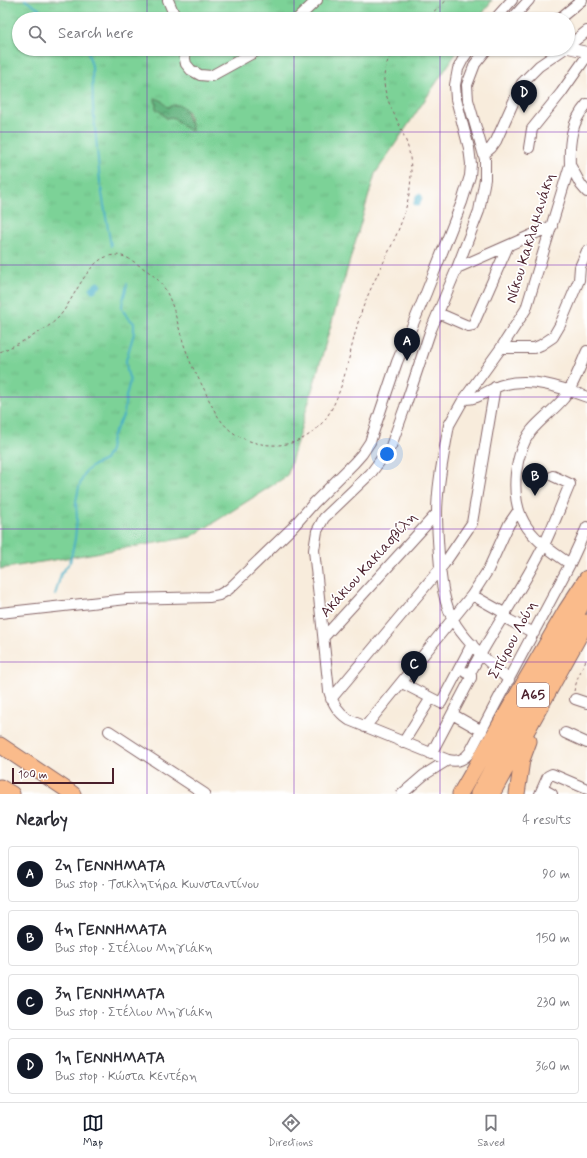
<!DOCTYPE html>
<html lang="en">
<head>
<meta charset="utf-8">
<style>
	:root { --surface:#fff; --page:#f7f7f7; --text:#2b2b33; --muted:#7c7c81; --line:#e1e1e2; --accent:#111827 }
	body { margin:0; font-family:Mynerve,sans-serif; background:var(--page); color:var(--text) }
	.scale { position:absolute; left:12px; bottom:10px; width:102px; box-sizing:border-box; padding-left:4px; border:2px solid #4a1f2b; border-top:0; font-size:11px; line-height:14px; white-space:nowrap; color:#4a1f2b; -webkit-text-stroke:3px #fff; paint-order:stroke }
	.you { position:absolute; left:387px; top:454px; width:14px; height:14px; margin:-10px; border:3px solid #fff; border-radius:50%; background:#1a73e8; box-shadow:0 0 0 6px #1a73e833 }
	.badge { display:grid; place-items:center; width:26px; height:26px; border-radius:50%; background:var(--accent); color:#fff; font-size:13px; font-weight:700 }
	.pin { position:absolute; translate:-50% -33px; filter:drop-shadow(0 1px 2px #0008) }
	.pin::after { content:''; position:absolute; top:21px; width:14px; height:12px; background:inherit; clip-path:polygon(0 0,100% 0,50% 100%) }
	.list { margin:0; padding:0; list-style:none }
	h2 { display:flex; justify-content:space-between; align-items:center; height:52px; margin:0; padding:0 16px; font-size:17px }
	h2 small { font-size:13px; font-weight:400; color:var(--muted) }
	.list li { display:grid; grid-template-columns:26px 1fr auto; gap:12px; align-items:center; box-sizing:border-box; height:56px; margin:0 8px 8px; padding:0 8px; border:1px solid var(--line); border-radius:4px }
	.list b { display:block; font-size:15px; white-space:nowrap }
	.list p { margin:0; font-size:13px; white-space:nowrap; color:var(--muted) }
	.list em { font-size:13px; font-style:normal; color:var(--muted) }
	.icon { flex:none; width:22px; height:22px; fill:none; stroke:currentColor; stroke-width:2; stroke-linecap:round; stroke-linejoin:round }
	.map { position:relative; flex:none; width:587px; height:794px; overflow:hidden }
	.search { position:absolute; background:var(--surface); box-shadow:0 1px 3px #0004; left:12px; right:12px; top:12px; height:44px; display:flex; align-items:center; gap:10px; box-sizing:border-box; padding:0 14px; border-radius:22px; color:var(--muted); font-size:15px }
	.sheet { height:308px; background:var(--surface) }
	nav { display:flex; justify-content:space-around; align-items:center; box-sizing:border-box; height:56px; border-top:1px solid var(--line); background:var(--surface); font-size:11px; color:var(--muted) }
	nav a { display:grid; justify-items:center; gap:2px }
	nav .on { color:var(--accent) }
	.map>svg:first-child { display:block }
	.grass { fill:url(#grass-tufts); stroke:#637861; fill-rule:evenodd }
	.forest { fill:url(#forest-crowns); stroke:#586a56 }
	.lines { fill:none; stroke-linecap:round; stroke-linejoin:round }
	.stream { stroke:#47afc6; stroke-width:2 }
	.canal { stroke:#47afc6; stroke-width:7 }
	.minor-casing { stroke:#876769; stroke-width:12 }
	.highway-casing { stroke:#876769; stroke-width:17 }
	.path { stroke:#876769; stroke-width:1; stroke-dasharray:3 3; stroke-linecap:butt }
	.minor { stroke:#fff; stroke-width:10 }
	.highway { stroke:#fabb8b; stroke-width:15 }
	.grid { fill:none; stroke:#7b2cbf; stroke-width:1; stroke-opacity:0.55 }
	.labels { text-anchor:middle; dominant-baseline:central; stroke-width:3.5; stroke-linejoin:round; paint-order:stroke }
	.shield { fill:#fff; stroke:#80626b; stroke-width:1 }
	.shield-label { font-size:14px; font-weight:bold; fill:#4a1f2b }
	.street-label { font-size:15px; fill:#4a1f2b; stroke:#fff }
</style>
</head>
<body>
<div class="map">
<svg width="587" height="794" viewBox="0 0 587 794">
	<defs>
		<pattern id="grass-tufts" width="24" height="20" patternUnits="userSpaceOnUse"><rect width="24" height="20" fill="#7cd297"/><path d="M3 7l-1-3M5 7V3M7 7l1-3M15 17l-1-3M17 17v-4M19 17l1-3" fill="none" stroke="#6db482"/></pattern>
		<pattern id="forest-crowns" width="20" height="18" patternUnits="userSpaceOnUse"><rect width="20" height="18" fill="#65b480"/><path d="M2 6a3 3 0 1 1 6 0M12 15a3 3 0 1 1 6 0" fill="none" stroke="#559269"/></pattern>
	</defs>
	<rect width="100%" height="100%" fill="#fff"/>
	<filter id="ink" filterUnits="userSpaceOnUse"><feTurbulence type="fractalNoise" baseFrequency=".025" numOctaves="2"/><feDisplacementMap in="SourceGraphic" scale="8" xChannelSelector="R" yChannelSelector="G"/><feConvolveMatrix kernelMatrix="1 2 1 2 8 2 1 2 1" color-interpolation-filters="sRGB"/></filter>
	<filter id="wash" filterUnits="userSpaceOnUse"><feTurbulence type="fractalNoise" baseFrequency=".012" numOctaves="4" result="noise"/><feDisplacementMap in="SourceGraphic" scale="16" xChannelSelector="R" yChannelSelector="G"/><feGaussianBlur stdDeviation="0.9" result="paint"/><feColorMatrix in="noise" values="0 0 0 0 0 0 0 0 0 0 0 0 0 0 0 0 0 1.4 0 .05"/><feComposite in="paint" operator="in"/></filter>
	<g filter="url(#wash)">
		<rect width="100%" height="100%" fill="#f8ecdc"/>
		<path class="grass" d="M0,0h492l-13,19h-460v30h440l-84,125 -88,302 -96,61 -191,32zM161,100l5,7h5l5,-2 12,7c1,8 4,12 4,18 -5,-1 -9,-3 -12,-6 -5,-6 -6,-8 -14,-6l-4,-5z"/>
		<path class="forest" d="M155,98l6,2 6,7c3,0 6,-2 9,-2 11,-1 10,10 13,16 2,4 3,5 3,10 -4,-2 -9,-4 -12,-7 -6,-6 -5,-8 -14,-6l-4,-5 -6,-4z"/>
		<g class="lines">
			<path class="stream" d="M25,0l30,19
				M87,49l5,17 1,40 7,76 11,64
				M55,595l6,-21 9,-12 5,-23 2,-21 -1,-16 3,-15 6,-15 9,-7 11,-5 5,-10 2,-13 12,-23 2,-18 4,-15 -3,-10 -1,-11 8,-27v-10c-19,-17 -11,-17 -7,-39"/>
			<path class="canal" d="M417,203l2,-6
				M93,289l5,-4"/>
		</g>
	</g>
	<g filter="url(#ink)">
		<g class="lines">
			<g class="minor-casing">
				<path id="minor" d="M168,0l8,19
					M297,19l20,-19
					M495,19l17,-19
					M512,19l17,-19
					M559,19l23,-19
					M568,46l19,-15
					M568,48l19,4
					M183,49l3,15 5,6 9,5 11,1 49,-27
					M487,49l-12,15 -8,21 1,15 17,59v20l-6,32 -22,57 -27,64 -25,75 -14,39 -20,27 -47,45 -7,13 -3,19 15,141c4,13 9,21 20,29l99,40c10,2 16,0 22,-8l100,-188 17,-37
					M529,148l3,-19 29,-36 26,-37
					M484,154l7,-6 5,-7 26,-58 17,-17 25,-17
					M570,165l11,20 6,7
					M457,268l95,-42
					M438,313l30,13 5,-1 35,-79
					M501,348h33l7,-3 12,-8 7,-12 19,-45 1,-13 7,-16
					M464,399c15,1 24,-10 38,-14 28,-8 59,2 85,12
					M570,564c-37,-25 -59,-42 -54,-91 2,-15 6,-30 15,-42 10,-12 23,-21 33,-33 10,-13 16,-32 23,-47
					M472,595l34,19
					M0,613l127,-14 82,-2 10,-2 10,-6 63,-61 22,-25 40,-40 8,-9 8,-12 27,-80 29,-69 36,-91 8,-26 1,-12 -2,-16 -13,-49 -1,-14 3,-16 5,-10 7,-10
					M503,617l31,16
					M324,637l113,-124
					M469,675c23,-44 52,-84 74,-128 10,-20 18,-42 27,-63l-17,-8
					M509,680c-19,-17 -39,-34 -53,-55 -13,-21 -15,-45 -17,-70 -1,-14 -2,-28 -2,-42 0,-29 7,-59 12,-88l13,-23 39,-54 25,-39 44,-144c-1,-22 1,-43 17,-61
					M402,683l39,20 31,-59
					M331,699l113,-135 28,-41 23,-136
					M575,699l12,4
					M452,714l30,17
					M365,727l107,-132 16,-25 21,-46 9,-13
					M109,731l96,63
					M565,733l22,10
					M403,743l28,-45
					M431,754l40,-76v-3l-6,-3
					M543,789l9,5
					M402,794l22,-19 24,-15
					M540,794l8,-18 4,-2 35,15"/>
			</g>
			<g class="highway-casing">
				<path id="highway" d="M0,745l73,49
					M0,787l12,7
					M460,794l106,-184 21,-32
					M478,794l109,-199
					M492,794l95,-172
					M517,794l5,-34 7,-19"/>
			</g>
			<path class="path" d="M425,19l22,-19
				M0,352c19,-9 41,-18 57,-33 16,-16 29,-58 52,-63 11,-3 20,2 28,8 11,7 23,15 29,27 10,19 13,42 21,62 4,13 11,24 17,36 5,11 11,25 19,34 15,19 45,26 68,20 17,-4 32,-18 40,-33 16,-29 20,-69 31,-100 17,-46 48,-86 49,-136 0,-10 -1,-21 -4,-30 -12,-36 -37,-57 -13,-95
				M574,691l4,-14 9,-19"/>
			<use href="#minor" class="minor"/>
			<use href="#highway" class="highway"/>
		</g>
	</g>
	<path class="grid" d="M147,0v19M294,0v19M440,0v19M147,49v745M294,49v745M440,49v745M0,132h587M0,265h587M0,397h587M0,529h587M0,662h587"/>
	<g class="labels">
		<rect class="shield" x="517" y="683" width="32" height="24" rx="3"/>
		<g class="shield-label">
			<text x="533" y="695">Α65</text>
		</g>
		<g class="street-label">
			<text transform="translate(531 238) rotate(-73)">Νίκου Κακλαμανάκη</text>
			<text transform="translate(369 565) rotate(-48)">Ακάκιου Κακιασβίλη</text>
			<text transform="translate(513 640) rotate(-62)">Σπύρου Λούη</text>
		</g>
	</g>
</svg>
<div class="scale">100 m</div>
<div class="you"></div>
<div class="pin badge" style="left:407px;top:361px">A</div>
<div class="pin badge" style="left:535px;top:496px">B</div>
<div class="pin badge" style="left:414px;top:684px">C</div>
<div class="pin badge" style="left:524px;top:113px">D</div>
<div class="search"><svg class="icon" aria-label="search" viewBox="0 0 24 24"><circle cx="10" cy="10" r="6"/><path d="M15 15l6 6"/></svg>Search here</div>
</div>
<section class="sheet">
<h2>Nearby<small>4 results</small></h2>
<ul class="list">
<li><span class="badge">A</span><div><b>2η ΓΕΝΝΗΜΑΤΑ</b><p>Bus stop · Τσικλητήρα Κωνσταντίνου</p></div><em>90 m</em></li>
<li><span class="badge">B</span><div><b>4η ΓΕΝΝΗΜΑΤΑ</b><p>Bus stop · Στέλιου Μηγιάκη</p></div><em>150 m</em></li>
<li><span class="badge">C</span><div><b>3η ΓΕΝΝΗΜΑΤΑ</b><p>Bus stop · Στέλιου Μηγιάκη</p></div><em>230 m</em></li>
<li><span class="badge">D</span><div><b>1η ΓΕΝΝΗΜΑΤΑ</b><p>Bus stop · Κώστα Κεντέρη</p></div><em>360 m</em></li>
</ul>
</section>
<nav>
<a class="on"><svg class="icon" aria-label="map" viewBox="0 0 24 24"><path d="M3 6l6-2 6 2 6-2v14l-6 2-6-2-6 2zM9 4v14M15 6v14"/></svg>Map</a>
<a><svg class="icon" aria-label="directions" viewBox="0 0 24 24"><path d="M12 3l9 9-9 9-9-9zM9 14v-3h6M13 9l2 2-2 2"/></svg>Directions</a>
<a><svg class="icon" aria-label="saved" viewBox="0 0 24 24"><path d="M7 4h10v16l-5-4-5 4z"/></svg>Saved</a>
</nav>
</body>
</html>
